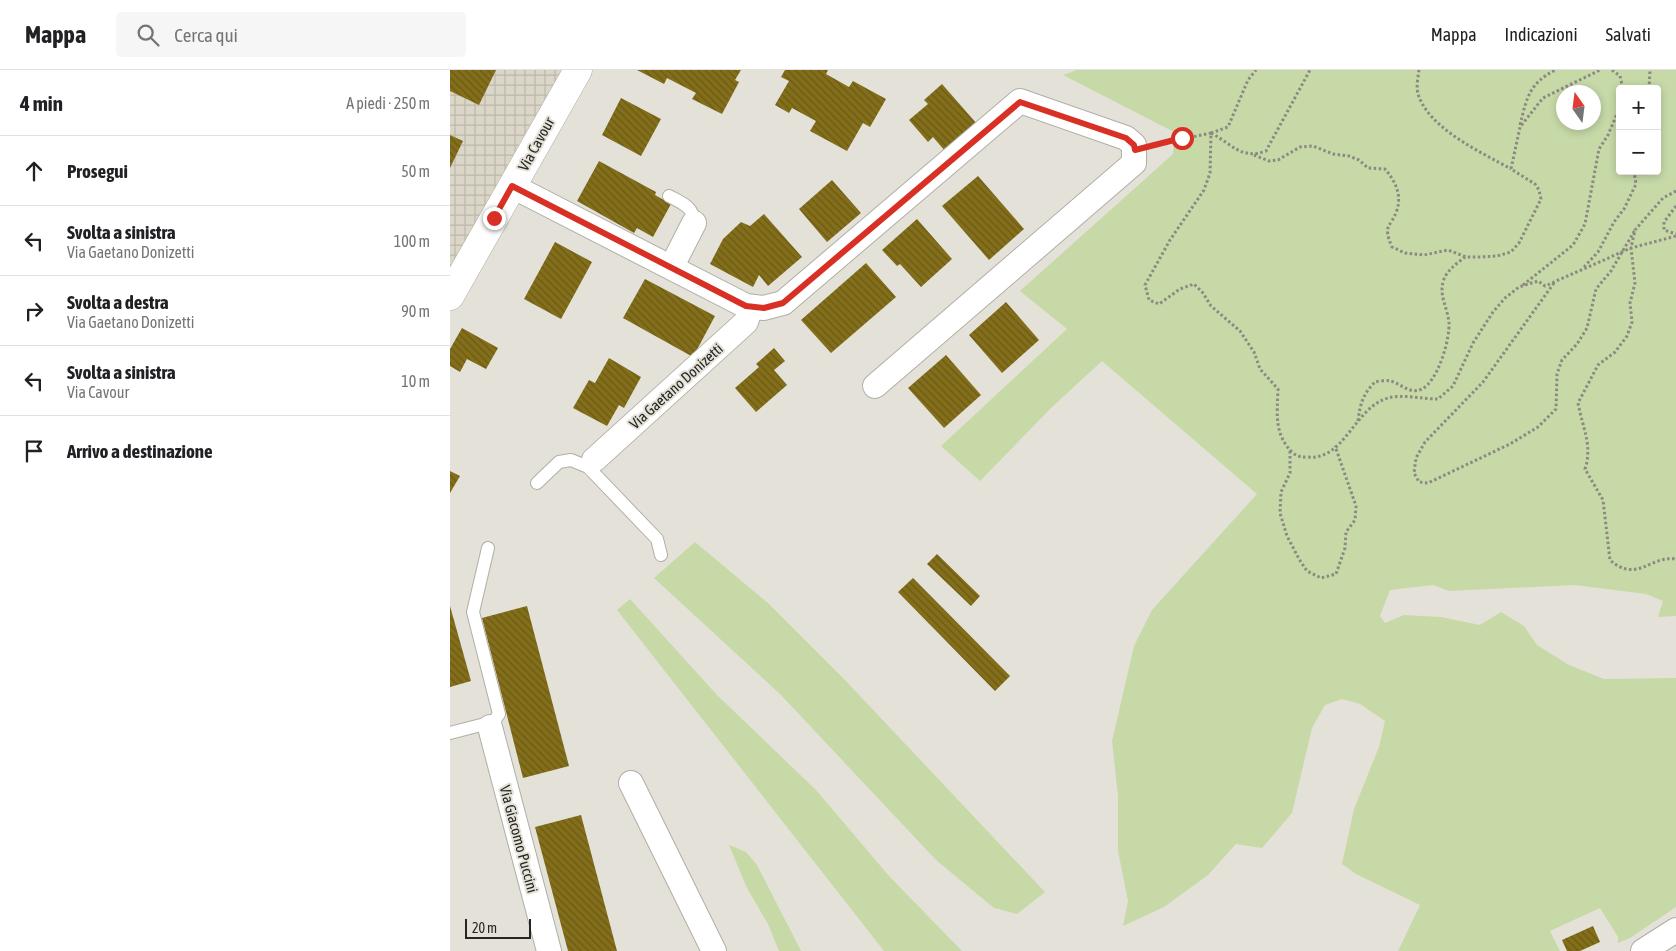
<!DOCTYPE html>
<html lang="it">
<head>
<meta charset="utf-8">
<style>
	:root { --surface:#fff; --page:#f6f6f6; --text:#202124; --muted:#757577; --line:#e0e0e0 }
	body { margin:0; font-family:"Asap Condensed",sans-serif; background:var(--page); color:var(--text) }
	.controls { position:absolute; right:15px; top:15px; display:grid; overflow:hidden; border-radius:5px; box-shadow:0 2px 8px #0003 }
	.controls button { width:45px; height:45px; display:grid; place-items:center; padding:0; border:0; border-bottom:1px solid var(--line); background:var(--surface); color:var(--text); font:25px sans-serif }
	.compass { position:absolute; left:1106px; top:15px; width:45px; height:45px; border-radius:50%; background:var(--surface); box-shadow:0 2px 8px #0003; rotate:346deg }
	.scale { position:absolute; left:15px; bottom:12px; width:66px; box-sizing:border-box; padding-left:5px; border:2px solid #262521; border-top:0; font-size:14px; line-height:18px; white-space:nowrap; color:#262521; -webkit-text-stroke:4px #e4e2d8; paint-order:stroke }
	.stop { position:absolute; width:15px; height:15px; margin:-11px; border:4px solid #d93025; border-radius:50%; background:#fff }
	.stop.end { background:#d93025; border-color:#fff; box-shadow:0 1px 5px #0008 }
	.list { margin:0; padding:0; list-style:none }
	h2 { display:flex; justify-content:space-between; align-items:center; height:65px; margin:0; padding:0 20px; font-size:21px }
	h2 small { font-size:16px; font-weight:400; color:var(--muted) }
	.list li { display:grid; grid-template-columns:32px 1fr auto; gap:15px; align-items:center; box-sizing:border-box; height:70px; padding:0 20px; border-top:1px solid var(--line) }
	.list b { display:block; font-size:19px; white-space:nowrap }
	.list p { margin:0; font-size:16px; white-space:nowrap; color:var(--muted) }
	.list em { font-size:16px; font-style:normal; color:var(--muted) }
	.icon { flex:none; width:28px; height:28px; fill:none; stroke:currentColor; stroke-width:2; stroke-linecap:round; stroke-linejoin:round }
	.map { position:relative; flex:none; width:1226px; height:881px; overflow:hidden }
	header { display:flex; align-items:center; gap:30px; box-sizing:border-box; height:70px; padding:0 25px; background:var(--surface); border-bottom:1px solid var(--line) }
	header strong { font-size:24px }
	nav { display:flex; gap:28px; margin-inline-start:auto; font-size:18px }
	.search { width:350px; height:45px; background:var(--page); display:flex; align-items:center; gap:12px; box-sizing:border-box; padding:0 18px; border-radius:5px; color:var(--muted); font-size:19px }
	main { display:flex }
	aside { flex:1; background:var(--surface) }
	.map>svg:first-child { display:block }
	.industrial { fill:url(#industrial-grid) }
	.grass { fill:#c6d9a7; fill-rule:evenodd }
	.building { fill:url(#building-back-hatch) }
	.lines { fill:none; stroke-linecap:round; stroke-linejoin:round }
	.service-casing { stroke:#b0aea5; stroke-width:14 }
	.minor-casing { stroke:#b0aea5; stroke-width:26 }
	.tertiary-casing { stroke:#b0aea5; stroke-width:29 }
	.path { stroke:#8b8982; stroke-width:3; stroke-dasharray:2.5 2.5; stroke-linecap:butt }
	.service { stroke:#fff; stroke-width:12 }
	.minor { stroke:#fff; stroke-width:24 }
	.tertiary { stroke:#fff; stroke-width:28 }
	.route { stroke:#d93025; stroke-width:6 }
	.labels { text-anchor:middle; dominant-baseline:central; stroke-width:4; stroke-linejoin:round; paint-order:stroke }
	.street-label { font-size:15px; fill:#262521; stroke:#e4e2d8 }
</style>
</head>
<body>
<header>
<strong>Mappa</strong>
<div class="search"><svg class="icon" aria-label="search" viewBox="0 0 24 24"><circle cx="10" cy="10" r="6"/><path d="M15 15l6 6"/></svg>Cerca qui</div>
<nav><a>Mappa</a><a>Indicazioni</a><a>Salvati</a></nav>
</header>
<main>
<aside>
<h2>4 min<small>A piedi · 250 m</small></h2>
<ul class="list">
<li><svg class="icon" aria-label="ahead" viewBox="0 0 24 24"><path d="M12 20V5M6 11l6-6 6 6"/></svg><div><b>Prosegui</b></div><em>50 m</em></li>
<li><svg class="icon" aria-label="left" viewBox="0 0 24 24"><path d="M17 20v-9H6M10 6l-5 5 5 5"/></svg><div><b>Svolta a sinistra</b><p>Via Gaetano Donizetti</p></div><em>100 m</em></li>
<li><svg class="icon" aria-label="right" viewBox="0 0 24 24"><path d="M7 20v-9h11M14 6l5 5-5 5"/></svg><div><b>Svolta a destra</b><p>Via Gaetano Donizetti</p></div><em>90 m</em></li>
<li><svg class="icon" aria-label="left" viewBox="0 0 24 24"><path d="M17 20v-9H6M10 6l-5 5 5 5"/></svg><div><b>Svolta a sinistra</b><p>Via Cavour</p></div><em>10 m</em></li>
<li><svg class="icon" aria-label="arrive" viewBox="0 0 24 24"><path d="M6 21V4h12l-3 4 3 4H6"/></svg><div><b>Arrivo a destinazione</b></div></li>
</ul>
</aside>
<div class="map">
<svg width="1226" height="881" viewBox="0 0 1226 881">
	<defs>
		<pattern id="industrial-grid" width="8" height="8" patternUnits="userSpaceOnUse" patternTransform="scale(1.25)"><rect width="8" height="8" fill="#dbd6c7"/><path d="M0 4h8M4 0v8" fill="none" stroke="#bcb8ab"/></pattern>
		<pattern id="building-back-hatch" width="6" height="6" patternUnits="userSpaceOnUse" patternTransform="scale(1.25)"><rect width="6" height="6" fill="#836e1a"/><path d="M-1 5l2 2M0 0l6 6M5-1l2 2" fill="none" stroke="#6b5a17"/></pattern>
	</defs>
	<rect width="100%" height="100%" fill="#e4e2d8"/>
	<path class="industrial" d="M0,0h115l-115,207z"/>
	<path class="grass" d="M627,0h599v546l-18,1 5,-16 -17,-7 -72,-9 -125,6 -16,-6 -43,5 -10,26 5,7 19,-8 37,2 39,8 21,-13 23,14 13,19 32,20 35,14 72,-1v229l-46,31 -12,5v-6l-18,-29 -50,23 10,20h-162l22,-46 -64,-31 -14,-10 12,-55 25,-62 6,-26 -25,-17 -18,-5 -17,6 -13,23 -20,85 -30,35 -26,-4 -28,31 -44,32 -41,19 5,-25 -10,-50v-55l-6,-55 22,-95 18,-36 105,-116 -155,-133 -51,47 -71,73 -39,-35 126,-117 -47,-38 153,-137 1,-22 -111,-57zM1170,19h37v82h-37zM1114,22h30v30h-30z
		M245,472l73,61 76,76 201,213 -28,22 -23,-6 -58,-48 -155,-165 -127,-117z
		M180,529l87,96 99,95 73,86 73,75h-78l-267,-341z
		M279,775l17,7 11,13 44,86h-22l-11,-27 -21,-36z"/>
	<path class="building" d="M0,0h46l-17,35 -29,-14z
		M187,0h104l-6,10 4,2 -17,32 -30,-15 4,-6 -29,-15 -3,6z
		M335,0h43l-2,4 23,13 4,-6 33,18 -16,28 -7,-4 -16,28 -37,-20 6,-10 -24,-13 -3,5 -14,-8 14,-24 -8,-4z
		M492,14l35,40 -32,27 -12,-14 -5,5 -19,-22 19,-16 -4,-4z
		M171,28l40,21 -20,37 -39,-21z
		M0,65l13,6 -13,27z
		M149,91l57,31 -1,3 16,9 -18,33 -16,-9 -3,5 -57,-32z
		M528,106l46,53 -35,31 -47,-54z
		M382,110l29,33 -34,29 -28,-33z
		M314,144l38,43 -34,29 -9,-11 -6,12 -43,-23 13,-25 18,-17 9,4z
		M467,149l35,40 -31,28 -21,-23 -3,2 -15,-16z
		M105,172l37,20 -31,57 -37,-20z
		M416,193l30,34 -65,56 -30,-33z
		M195,209l70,37 -22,41 -70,-39z
		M556,232l33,38 -37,33 -33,-38z
		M12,258l36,20 -12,21 -19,-10 -7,13 -10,-6v-17z
		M324,278l11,13 -11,9 13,15 -31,27 -21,-24 24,-21 -3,-3z
		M496,285l35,40 -37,33 -36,-40z
		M159,288l32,19 -17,31 -5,-3 -12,21 -34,-18 16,-28 6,3z
		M0,401l10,5 -10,17z
		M487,484l43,42 -9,10 -44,-42z
		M463,508l97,98 -15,15 -97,-99z
		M0,536l21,75 -21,6z
		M77,536l42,160 -46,12 -41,-160z
		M131,745l36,136h-49l-33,-124z
		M1143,856l7,16 -20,9h-13l-5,-11z"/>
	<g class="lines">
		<g class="service-casing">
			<path id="service" d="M219,126c13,7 25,11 25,27
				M87,413l22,-21 12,-2 17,7 69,72 4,16
				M0,663l31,-8 9,2 9,-13 -26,-102 15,-64"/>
		</g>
		<g class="minor-casing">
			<path id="minor" d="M62,116l234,120 18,2 19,-5 237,-202 106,37 8,7v18l-259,223
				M222,196l22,-43
				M144,390l152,-138 5,-15
				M40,657l59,224
				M181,713l83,168
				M1193,881l33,-21"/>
		</g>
		<g class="tertiary-casing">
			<path id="tertiary" d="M0,226l128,-226"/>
		</g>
		<path class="path" d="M969,0c-1,7 -3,17 -1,24 11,35 63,58 93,75
			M1162,0l8,6 3,13
			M1199,19l1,-19
			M1070,55c7,-28 9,-41 35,-55
			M761,63c21,11 30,27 55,18l44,-81
			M761,63l17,-6 20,-47 8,-10
			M705,75l56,-12 -1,40 -6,17 -34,50 -25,45 4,15 10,4 21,-15 14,-5 9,9 8,13 29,25 14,21 6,17 18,20c-1,25 -4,46 15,64 5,4 9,4 15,4 36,4 47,-50 80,-59 15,-4 35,1 50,1l15,-13 20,-43 20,-31 12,-14 14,-11 19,-6 7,5 86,-38 45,-12
			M804,85l15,6 9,-1 22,-13 13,-1 20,8 16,2 10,4 9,8 17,1c10,12 17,25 12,41 -6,18 -15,14 -5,37l13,6 19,2 24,-5 18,7h14l17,-1 14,-4 8,-9 22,-44 -2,-9 -4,-6 -24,-15 9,-42 23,-29 57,-28
			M1226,121l-13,7 -28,32 -4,18 4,35 -5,20 2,19 -5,14 -12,16 -17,13 -20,38c4,23 15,43 7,66l18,31 7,60c27,24 40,-5 66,-1
			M1226,136l-12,16v8l12,4
			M1134,197l14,-15 16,-30 10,-13 12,-25 -2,-13
			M1104,213l-71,99 -58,60 -9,16 -2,15 5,9 9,1 82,-39 28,-17 18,-18 1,-35 5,-14 15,-16 10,-16 9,-39 15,-18 24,-41
			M1073,215l50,-40 12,-21 14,-75 9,-14 12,-28
			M908,351c2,-17 5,-27 17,-39 4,-1 11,-2 15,-1 11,2 19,14 32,8 16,-8 28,-50 27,-66 -1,-14 -10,-27 -6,-41 3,-11 13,-18 22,-25
			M840,381v22l-9,19 -1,21 7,23 12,23 8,12 14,7 15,-4 9,-26 1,-16 9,-12 1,-14 -21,-60"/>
		<use href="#service" class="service"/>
		<use href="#minor" class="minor"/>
		<use href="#tertiary" class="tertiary"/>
	</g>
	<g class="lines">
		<path class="route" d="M44,148l18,-32 234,120 18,2 19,-5 237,-201 106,36 8,7 1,5 47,-12"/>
	</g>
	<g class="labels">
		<g class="street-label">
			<text transform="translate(86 74) rotate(-61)">Via Cavour</text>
			<text transform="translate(226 316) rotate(-42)">Via Gaetano Donizetti</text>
			<text transform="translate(69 769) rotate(75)">Via Giacomo Puccini</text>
		</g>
	</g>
</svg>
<div class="controls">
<button>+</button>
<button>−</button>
</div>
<svg class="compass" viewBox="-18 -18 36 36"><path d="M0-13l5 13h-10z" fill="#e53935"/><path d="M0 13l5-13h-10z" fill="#757577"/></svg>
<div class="scale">20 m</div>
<div class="stop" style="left:732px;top:68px"></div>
<div class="stop end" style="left:44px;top:148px"></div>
</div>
</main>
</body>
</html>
